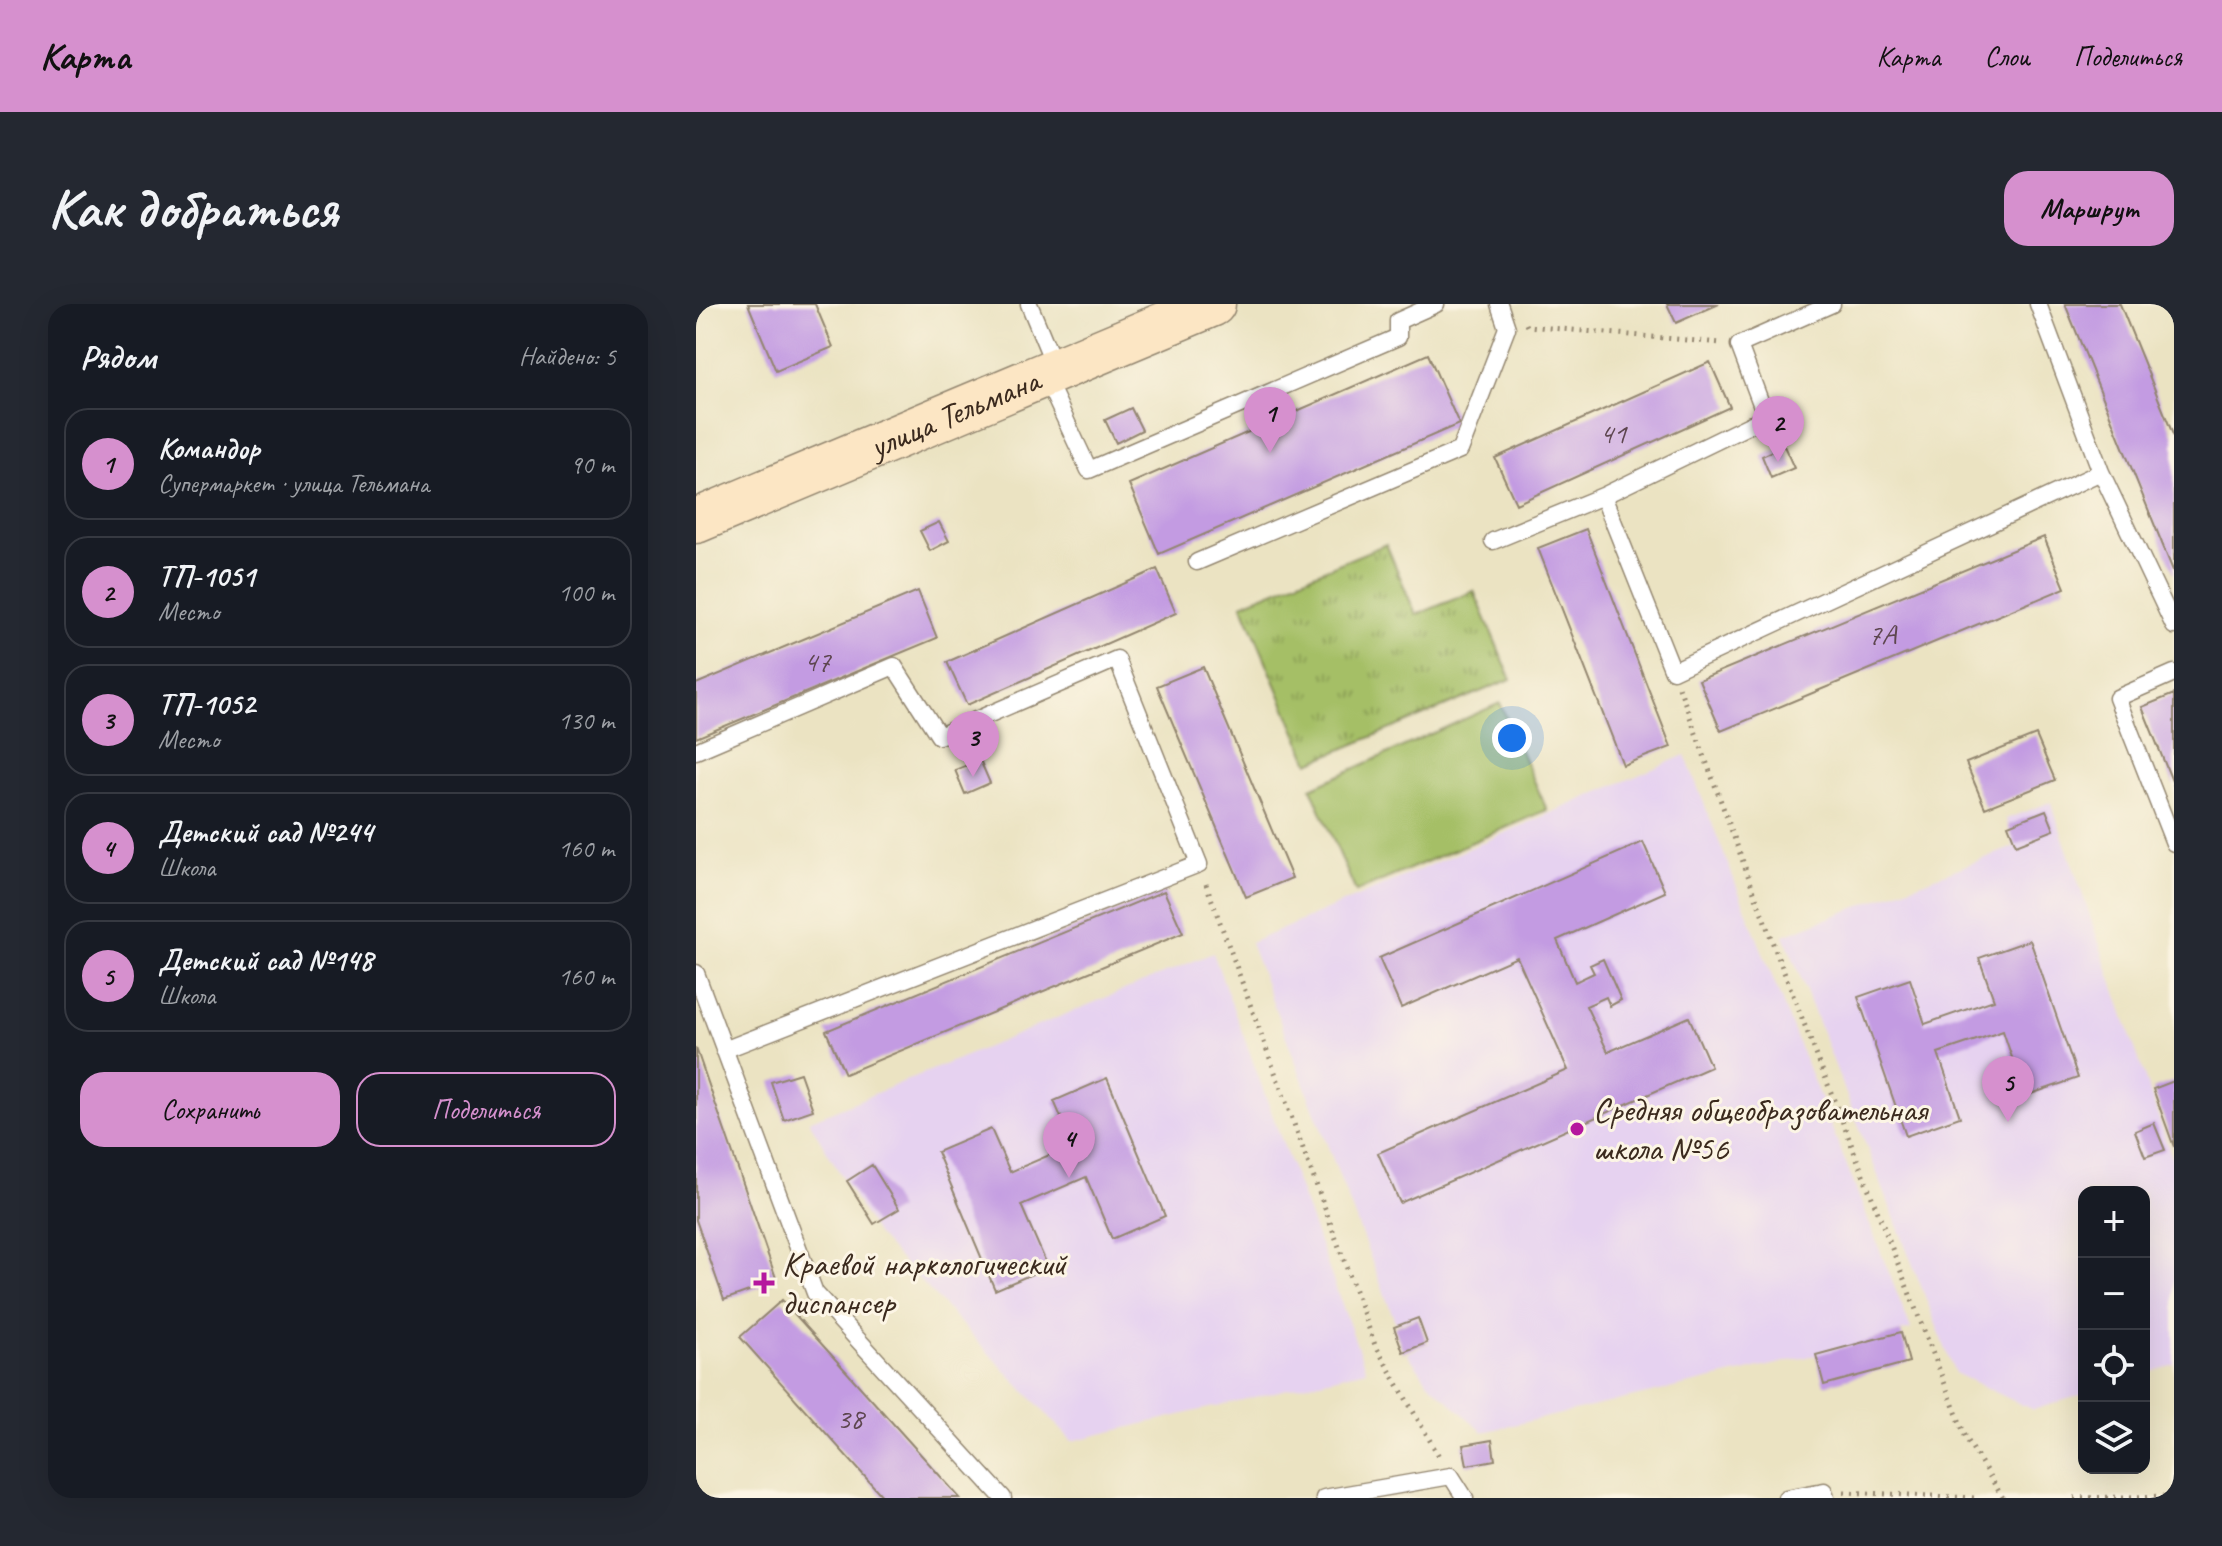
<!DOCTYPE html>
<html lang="ru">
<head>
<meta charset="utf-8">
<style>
	:root { --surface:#171b24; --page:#242831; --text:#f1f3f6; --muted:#9ea1a6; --line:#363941; --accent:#d690ce }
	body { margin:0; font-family:Caveat,sans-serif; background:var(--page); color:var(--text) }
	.controls { position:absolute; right:24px; bottom:24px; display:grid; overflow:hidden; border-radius:16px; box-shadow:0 8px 32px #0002 }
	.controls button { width:72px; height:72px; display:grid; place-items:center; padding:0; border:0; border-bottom:2px solid var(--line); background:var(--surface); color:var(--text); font:40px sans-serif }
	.you { position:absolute; left:816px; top:434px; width:28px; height:28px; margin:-20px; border:6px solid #fff; border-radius:50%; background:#1a73e8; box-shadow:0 0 0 12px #1a73e833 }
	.badge { display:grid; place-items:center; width:52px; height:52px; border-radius:50%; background:var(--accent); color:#111; font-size:26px; font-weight:700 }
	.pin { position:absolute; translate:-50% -66px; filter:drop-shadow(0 2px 4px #0008) }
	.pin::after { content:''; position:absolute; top:42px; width:28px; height:24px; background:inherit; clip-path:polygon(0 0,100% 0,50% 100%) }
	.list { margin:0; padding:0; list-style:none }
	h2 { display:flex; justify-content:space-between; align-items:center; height:104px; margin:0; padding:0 32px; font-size:34px }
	h2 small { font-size:26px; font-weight:400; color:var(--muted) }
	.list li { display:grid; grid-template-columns:52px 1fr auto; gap:24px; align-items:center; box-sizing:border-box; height:112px; margin:0 16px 16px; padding:0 16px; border:2px solid var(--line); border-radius:24px }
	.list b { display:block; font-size:30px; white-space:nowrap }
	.list p { margin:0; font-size:26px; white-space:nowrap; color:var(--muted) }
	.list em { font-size:26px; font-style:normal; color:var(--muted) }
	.actions { display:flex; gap:16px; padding:24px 32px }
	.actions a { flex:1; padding:18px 0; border:2px solid var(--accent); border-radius:24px; text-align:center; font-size:28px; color:var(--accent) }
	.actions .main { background:var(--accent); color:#111 }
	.icon { flex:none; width:44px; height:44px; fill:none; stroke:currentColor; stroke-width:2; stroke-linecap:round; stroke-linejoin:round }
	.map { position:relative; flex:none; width:1478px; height:1194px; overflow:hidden; border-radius:24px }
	header { display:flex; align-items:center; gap:48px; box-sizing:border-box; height:112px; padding:0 40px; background:var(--accent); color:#111 }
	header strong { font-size:38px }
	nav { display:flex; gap:44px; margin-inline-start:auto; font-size:28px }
	.intro { display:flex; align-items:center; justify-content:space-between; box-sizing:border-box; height:192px; padding:0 48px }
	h1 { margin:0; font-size:56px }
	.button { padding:20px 36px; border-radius:24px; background:var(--accent); color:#111; font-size:28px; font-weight:700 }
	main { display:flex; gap:48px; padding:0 48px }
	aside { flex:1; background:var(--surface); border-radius:24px; box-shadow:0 8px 32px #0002 }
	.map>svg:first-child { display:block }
	.built { fill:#e6d2f0 }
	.grass { fill:url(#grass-tufts); stroke:#707442; stroke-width:2 }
	.pitch { fill:#a5bf66; stroke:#707442; stroke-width:2 }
	.building { fill:#c39be2 }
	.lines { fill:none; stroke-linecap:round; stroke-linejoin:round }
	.lane-casing { stroke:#938670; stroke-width:19 }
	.secondary-casing { stroke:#938670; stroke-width:47 }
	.path { stroke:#938670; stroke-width:5; stroke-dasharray:2 6; stroke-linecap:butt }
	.lane { stroke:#fff; stroke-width:16 }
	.secondary { stroke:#fce6c4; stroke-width:44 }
	.poi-dot { fill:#b5179e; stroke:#fcf5e5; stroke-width:3 }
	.labels { text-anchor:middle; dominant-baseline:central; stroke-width:6; stroke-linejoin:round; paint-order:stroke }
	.number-label { font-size:30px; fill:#5d464f }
	.street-label { font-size:34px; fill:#3b2a1e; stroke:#fcf5e5 }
	.poi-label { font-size:34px; fill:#3b2a1e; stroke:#fcf5e5; text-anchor:start }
</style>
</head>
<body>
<header>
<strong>Карта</strong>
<nav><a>Карта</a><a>Слои</a><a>Поделиться</a></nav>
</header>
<div class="intro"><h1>Как добраться</h1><a class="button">Маршрут</a></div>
<main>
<aside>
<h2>Рядом<small>Найдено: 5</small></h2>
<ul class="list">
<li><span class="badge">1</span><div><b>Командор</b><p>Супермаркет · улица Тельмана</p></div><em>90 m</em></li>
<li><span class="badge">2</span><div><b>ТП-1051</b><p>Место</p></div><em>100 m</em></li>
<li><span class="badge">3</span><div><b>ТП-1052</b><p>Место</p></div><em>130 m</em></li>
<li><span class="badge">4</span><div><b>Детский сад №244</b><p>Школа</p></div><em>160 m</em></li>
<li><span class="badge">5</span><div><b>Детский сад №148</b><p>Школа</p></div><em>160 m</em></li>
</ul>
<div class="actions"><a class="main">Сохранить</a><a>Поделиться</a></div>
</aside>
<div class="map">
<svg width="1478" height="1194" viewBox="0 0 1478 1194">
	<defs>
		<pattern id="grass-tufts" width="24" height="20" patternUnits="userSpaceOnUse" patternTransform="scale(2)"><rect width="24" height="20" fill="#a5bf66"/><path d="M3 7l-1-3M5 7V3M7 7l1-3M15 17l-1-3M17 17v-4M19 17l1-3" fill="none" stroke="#889b53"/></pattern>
	</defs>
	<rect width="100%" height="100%" fill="#fcf5e5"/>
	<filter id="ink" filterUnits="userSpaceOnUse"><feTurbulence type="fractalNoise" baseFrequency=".0125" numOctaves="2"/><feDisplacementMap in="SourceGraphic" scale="16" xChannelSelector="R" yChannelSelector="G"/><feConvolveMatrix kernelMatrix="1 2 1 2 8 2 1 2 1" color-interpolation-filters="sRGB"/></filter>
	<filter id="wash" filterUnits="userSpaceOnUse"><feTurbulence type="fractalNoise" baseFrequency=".006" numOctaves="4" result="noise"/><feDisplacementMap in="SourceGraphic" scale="32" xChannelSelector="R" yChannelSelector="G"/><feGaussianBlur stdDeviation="1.8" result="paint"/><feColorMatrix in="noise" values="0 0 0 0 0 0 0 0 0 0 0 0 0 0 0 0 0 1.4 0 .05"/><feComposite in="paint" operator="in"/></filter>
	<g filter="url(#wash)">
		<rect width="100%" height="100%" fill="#ebe3c2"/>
		<path class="built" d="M989,451l226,574 -95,26 -333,77 -54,-49 -22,-30 22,-10 -9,-27 -24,8 -146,-381z
			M1355,498l123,361v201l-30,10v-182h-60v202l-51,16 -78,-37 -171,-438 230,-88 -8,-28z
			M517,649l153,417 -294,71 -196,-207 -67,-113z"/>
		<path class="grass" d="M690,240l30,71 58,-24 37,88 -202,84 -67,-159z"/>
		<path class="pitch" d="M804,399l47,107 -191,82 -45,-104z"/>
		<g id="blocks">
			<path class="building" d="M52,0h67l18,43 -57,24z
				M971,0h52l-43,19z
				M1369,0h55l54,133v136z
				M732,50l31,70 -300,130 -30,-70z
				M1014,58l20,45 -214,97 -21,-46z
				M435,104l11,22 -26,13 -11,-23z
				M1088,142l10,22 -23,10 -9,-22z
				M243,218l10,19 -19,10 -10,-20z
				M890,225l85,218 -48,18 -85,-217z
				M1348,233l21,51 -344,143 -22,-51z
				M461,265l19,44 -209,92 -20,-43z
				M222,287l19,47 -241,100v-54z
				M507,363l89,211 -46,19 -89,-211z
				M1478,390v92l-32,-79z
				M1340,431l19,45 -70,28 -19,-45z
				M284,456l10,23 -25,11 -10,-24z
				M1350,506l8,20 -38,15 -8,-20z
				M947,538l22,50 -108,48 18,42 19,-9 -4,-8 13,-6 18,41 -11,6 -4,-9 -20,9 22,46 81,-35 22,50 -311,136 -22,-50 190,-83 -51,-113 -116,51 -22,-50z
				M468,587l19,42 -338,141 -19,-43z
				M1334,636l48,138 -53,18 -22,-65 -65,22 22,64 -54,19 -48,-139 52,-18 15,45 69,-24 -15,-42z
				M0,744l81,233 -53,19 -28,-80z
				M104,769l13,37 -29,10 -13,-38z
				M411,774l58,138 -53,23 -26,-62 -65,28 27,62 -53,23 -58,-138 54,-23 19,43 63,-27 -19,-44z
				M1478,777v66l-21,-58z
				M1458,819l11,27 -20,7 -10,-26z
				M176,861l27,44 -25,15 -27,-43z
				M86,996l178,198h-76l-144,-161z
				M722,1014l9,25 -24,9 -9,-25z
				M1205,1028l8,30 -85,23 -8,-30z
				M796,1136l3,20 -28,5 -4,-20z"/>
		</g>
	</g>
	<g filter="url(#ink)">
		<use href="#blocks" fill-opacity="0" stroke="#938670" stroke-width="2"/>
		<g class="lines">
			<g class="lane-casing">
				<path id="lane" d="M333,0l27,65
					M1342,0l63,168 73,154
					M349,72l44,94 309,-133v-16l38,-17
					M907,192l70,175 428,-199
					M797,237l110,-45 163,-79 -27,-72 93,-41
					M501,258l263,-112 47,-122 -8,-24
					M1478,369l-57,25 57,145
					M0,447l198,-85 45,70 178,-77 82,205 -475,186
					M0,669l119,320 188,205
					M628,1194l127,-22 14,22
					M1090,1194l38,-7 2,7"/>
			</g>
			<g class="secondary-casing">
				<g id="secondary">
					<path id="s1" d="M0,217l517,-217"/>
				</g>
			</g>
			<path class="path" d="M830,20l1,2 194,17
				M983,383l96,262 191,489 37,60
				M510,580l169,461 65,113
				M1148,1188l131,6
				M1378,1194l100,-2"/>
			<use href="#lane" class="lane"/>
			<use href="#secondary" class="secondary"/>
		</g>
	</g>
	<g class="poi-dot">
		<circle cx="881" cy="825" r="8"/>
		<path d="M64 967h8v8h8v8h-8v8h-8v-8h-8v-8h8z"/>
	</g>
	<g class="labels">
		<g class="number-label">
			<text x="917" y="129">41</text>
			<text x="1186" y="330">7А</text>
			<text x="121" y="357">47</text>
			<text x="154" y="1114">38</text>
		</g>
		<g class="street-label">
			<text stroke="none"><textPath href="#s1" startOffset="280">улица Тельмана</textPath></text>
		</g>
		<g class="poi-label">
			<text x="897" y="805">Средняя общеобразовательная<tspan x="897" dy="39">школа №56</tspan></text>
			<text x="86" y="959">Краевой наркологический<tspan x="86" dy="39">диспансер</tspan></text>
		</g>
	</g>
</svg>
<div class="controls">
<button>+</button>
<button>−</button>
<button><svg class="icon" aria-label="locate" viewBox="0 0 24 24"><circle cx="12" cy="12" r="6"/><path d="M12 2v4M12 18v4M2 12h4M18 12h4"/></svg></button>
<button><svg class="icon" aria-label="layers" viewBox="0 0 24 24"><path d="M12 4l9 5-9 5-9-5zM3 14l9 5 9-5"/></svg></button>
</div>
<div class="you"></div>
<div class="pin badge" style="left:574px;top:149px">1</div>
<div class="pin badge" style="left:1082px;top:158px">2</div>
<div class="pin badge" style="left:277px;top:473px">3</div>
<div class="pin badge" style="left:373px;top:874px">4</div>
<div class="pin badge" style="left:1312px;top:818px">5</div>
</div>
</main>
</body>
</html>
